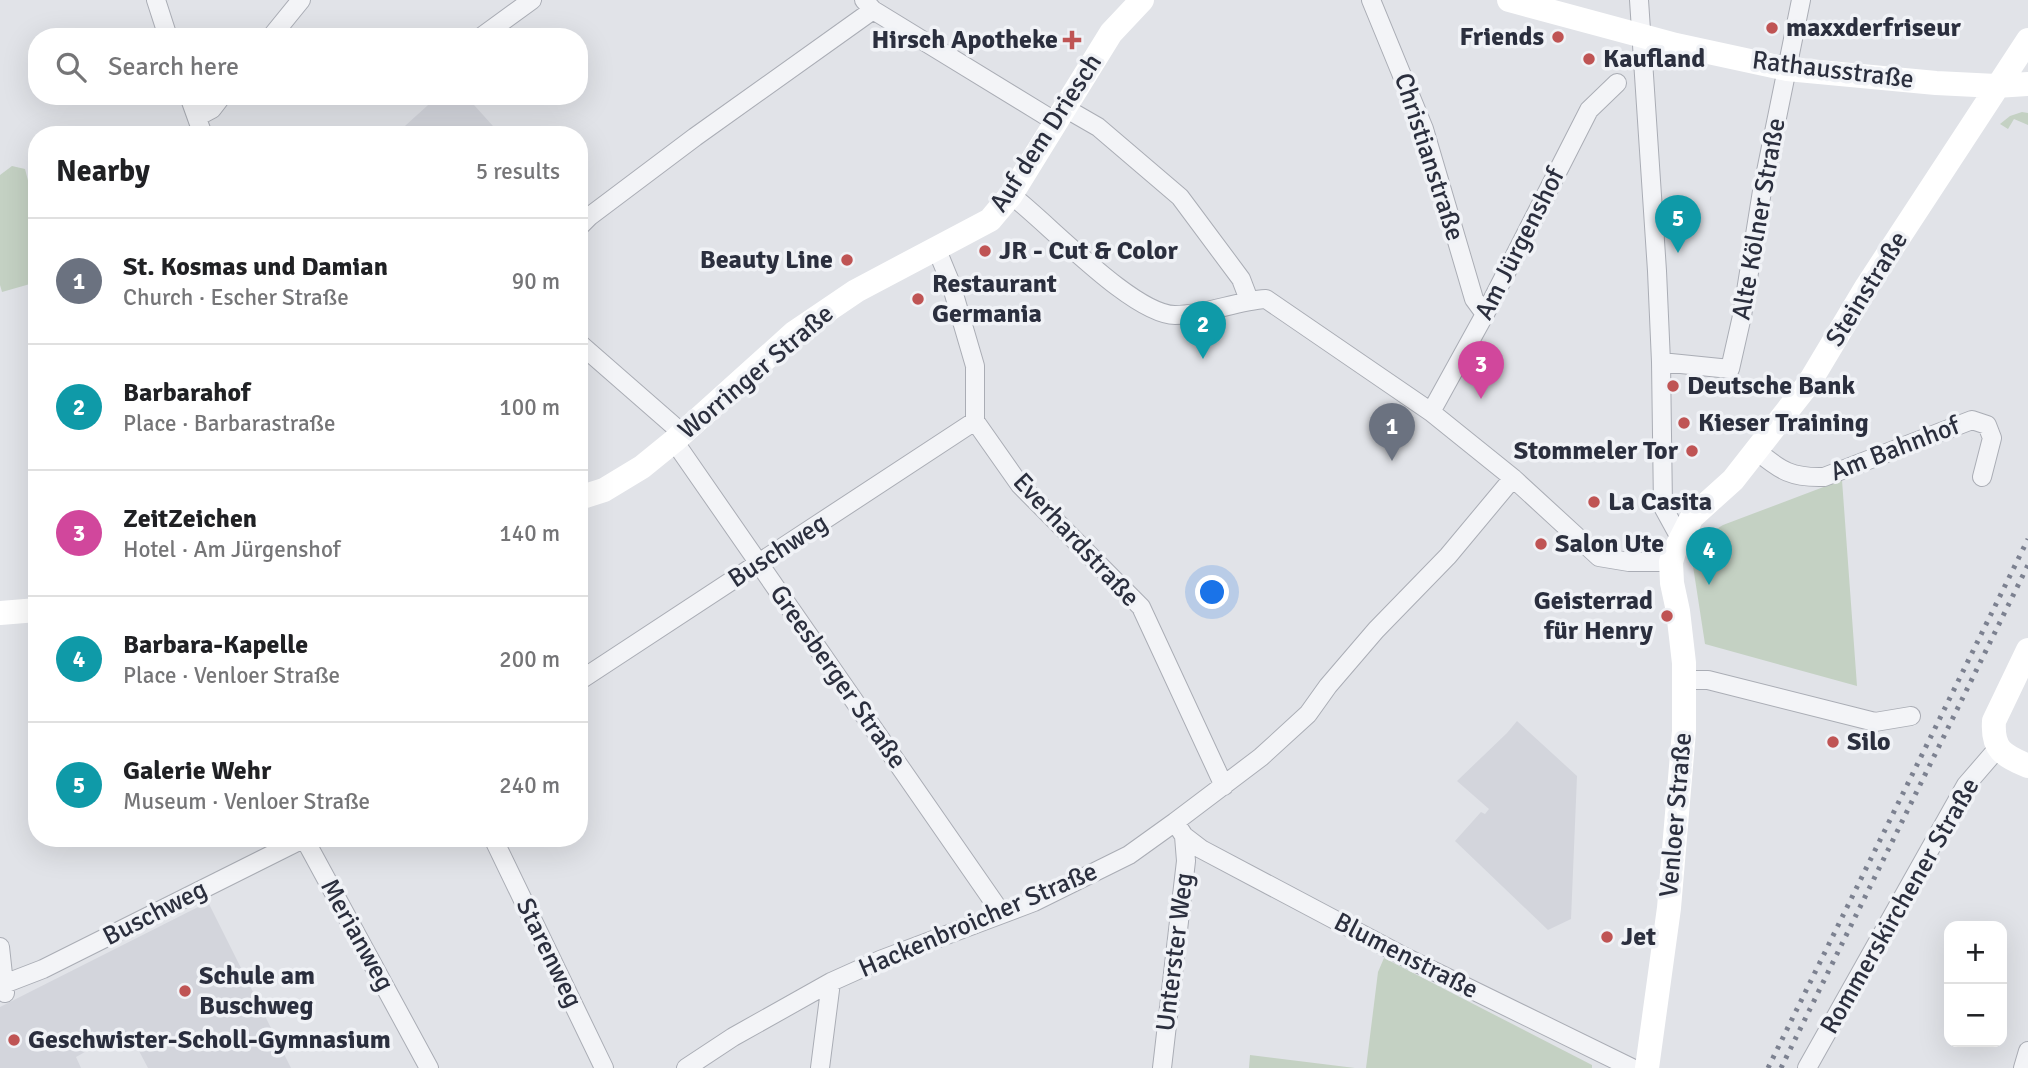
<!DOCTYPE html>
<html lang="en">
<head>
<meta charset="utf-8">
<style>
	:root { --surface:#fff; --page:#f2f2f2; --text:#202124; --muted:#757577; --line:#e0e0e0; --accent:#1a73e8 }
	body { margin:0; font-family:Signika,sans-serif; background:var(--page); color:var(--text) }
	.controls { position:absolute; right:21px; bottom:21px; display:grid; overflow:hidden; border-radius:14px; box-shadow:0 7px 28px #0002 }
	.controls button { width:63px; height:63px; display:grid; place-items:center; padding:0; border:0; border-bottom:2px solid var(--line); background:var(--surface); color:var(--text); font:35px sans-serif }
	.you { position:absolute; left:1213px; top:593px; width:24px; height:24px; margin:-18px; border:5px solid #fff; border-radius:50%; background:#1a73e8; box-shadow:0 0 0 10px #1a73e833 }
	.badge { display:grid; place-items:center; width:46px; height:46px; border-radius:50%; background:var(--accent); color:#fff; font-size:23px; font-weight:700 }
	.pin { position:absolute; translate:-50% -58px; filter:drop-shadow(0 2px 4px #0008) }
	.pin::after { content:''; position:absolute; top:37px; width:24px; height:21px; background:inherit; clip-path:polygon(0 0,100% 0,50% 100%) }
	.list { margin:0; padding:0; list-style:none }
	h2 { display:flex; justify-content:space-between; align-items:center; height:91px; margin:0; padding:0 28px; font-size:30px }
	h2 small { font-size:23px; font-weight:400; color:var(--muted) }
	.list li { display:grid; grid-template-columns:46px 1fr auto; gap:21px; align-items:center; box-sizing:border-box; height:126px; padding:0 28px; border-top:2px solid var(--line) }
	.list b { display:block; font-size:26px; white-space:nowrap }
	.list p { margin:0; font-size:23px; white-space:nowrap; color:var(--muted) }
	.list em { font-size:23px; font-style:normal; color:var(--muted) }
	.icon { flex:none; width:38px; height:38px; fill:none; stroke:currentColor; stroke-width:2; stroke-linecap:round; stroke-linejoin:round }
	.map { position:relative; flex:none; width:2028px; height:1068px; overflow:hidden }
	.search { position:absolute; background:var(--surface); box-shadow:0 7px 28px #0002; left:28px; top:28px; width:560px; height:77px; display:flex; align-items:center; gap:18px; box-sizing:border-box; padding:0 24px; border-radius:28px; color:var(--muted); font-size:26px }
	.panel { position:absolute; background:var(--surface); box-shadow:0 7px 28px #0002; left:28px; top:126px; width:560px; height:721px; border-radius:28px }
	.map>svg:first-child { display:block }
	.built { fill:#d3d5dc }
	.green { fill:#c4d1c3 }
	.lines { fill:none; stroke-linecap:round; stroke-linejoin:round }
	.street-casing { stroke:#aaadb5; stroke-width:20 }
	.street { stroke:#f3f4f7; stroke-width:18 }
	.secondary { stroke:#fff; stroke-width:24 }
	.rail { stroke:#7c8190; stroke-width:5; stroke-dasharray:3.5 7; stroke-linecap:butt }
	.poi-dot { fill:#bf5454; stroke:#f0f2f6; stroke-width:2.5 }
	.labels { text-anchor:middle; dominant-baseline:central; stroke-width:7; stroke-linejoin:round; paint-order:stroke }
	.poi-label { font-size:26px; font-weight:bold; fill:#2b2f3e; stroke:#f0f2f6; text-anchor:start }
	.street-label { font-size:26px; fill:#2b2f3e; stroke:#f0f2f6 }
</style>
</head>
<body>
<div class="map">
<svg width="2028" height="1068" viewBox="0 0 2028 1068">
	<rect width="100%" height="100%" fill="#e1e3e8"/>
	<path class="built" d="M438,96h28l35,39h-106z
		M1517,721l60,55 -6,143 -23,11 -93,-89 26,-29 4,2 4,-5 -32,-28 50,-48z
		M208,902l83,166h-143l-19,-36 -14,7 -2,-3 -37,21 5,11h-81v-61z"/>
	<path class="green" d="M2022,112l6,1v12l-14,-6 -6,10 -8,-5 10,-8z
		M12,166l13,3 12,46v67l-35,10 -2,-7v-110z
		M1842,480l15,206 -152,-42 -12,-78c4,-21 12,-30 30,-41z
		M1384,958l208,107v3h-226l12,-96z
		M1250,1055l105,13h-106z"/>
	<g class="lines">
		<g class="street-casing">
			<path id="street" d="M156,0l12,37
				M864,0l9,10 183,112
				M1371,0l53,129 50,170 11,15
				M1639,0l18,271 4,91 2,145 17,31
				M271,37l30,-37
				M481,37l51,-37
				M189,96l14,39
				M1065,108l33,19 82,70 61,82 8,21
				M197,117l15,-8 10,-13
				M1011,195c37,28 122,120 164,120 32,0 60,-14 91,-16l165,113 82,66 86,79 30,5h42
				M579,227l11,-11 105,-79 178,-127
				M937,250l14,34 24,82v55l45,64 121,122 83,179
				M579,343l103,90
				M1661,362l69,7 12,-53 20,-125 39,-191
				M1431,412l54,-98 104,-204 28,-27
				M674,441l328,473
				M1757,451c24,20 35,27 67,26l148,-57 15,5 5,13 -10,39
				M1684,680h24l167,42 36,-6
				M579,681l396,-260
				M1175,822l9,14 17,13 204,108 227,111
				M304,838l125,230
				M493,838l111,230
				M0,947l5,46
				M4,984l39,-15 262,-131
				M686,1068l47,-31 98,-55 49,-22 154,-58 95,-47 46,-33 86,-65 47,-43 20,-28 48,-56 72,-74 65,-78
				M820,1068l11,-86
				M1162,1068l24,-207 -2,-25
				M1807,1068l159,-283 32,-37
				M2023,1068l5,-17"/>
		</g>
		<use href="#street" class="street"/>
		<path class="secondary" d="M1509,0l167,45 111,24 149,14 60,3 32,-2
			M579,498l25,-8 38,-23 32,-26 120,-108 62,-42 134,-71 21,-25 100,-162 31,-33
			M0,613l37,-3
			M2028,650l-34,71c-2,29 9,34 34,45
			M1647,1068l22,-160 15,-177v-68l-6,-52 -6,-28 -1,-21 3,-10 18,-35 41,-37 76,-97 58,-97 161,-246"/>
		<path class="rail" d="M1768,1068l260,-529
			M1781,1068l247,-503"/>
	</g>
	<g class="poi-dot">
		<circle cx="1772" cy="28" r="7"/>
		<circle cx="1558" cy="37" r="7"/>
		<path d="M1068.5 29.5h7v7h7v7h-7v7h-7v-7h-7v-7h7z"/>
		<circle cx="1589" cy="59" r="7"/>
		<circle cx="985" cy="251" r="7"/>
		<circle cx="847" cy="260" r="7"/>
		<circle cx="918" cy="299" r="7"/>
		<circle cx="1673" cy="386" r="7"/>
		<circle cx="1684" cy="423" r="7"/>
		<circle cx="1692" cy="451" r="7"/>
		<circle cx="1594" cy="502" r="7"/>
		<circle cx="1541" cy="544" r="7"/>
		<circle cx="1667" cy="616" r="7"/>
		<circle cx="1833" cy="742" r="7"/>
		<circle cx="1607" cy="937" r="7"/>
		<circle cx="185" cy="991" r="7"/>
		<circle cx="14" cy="1040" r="7"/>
	</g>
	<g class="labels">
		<g class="poi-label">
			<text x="1786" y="28">maxxderfriseur</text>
			<text x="1544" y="37" text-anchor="end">Friends</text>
			<text x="1058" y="40" text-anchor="end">Hirsch Apotheke</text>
			<text x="1603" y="59">Kaufland</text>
			<text x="999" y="251">JR - Cut &amp; Color</text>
			<text x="833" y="260" text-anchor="end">Beauty Line</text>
			<text x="932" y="284">Restaurant<tspan x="932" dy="30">Germania</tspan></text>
			<text x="1687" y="386">Deutsche Bank</text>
			<text x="1698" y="423">Kieser Training</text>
			<text x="1678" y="451" text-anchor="end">Stommeler Tor</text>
			<text x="1608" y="502">La Casita</text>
			<text x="1555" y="544">Salon Ute</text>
			<text x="1653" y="601" text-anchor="end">Geisterrad<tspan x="1653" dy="30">für Henry</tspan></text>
			<text x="1847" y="742">Silo</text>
			<text x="1621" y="937">Jet</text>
			<text x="199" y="976">Schule am<tspan x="199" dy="30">Buschweg</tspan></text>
			<text x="28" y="1040">Geschwister-Scholl-Gymnasium</text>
		</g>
		<g class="street-label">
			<text transform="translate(1833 70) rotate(7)">Rathausstraße</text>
			<text transform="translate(1046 133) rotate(-57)">Auf dem Driesch</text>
			<text transform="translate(1429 157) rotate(72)">Christianstraße</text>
			<text transform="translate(1759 219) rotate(-80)">Alte Kölner Straße</text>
			<text transform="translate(1520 244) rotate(-63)">Am Jürgenshof</text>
			<text transform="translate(1867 289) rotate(-58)">Steinstraße</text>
			<text transform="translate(756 372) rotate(-40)">Worringer Straße</text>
			<text transform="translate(1895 449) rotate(-21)">Am Bahnhof</text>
			<text transform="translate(1076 540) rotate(47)">Everhardstraße</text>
			<text transform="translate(778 551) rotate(-33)">Buschweg</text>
			<text transform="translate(838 677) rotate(55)">Greesberger Straße</text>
			<text transform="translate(1676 815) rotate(-85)">Venloer Straße</text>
			<text transform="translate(1900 906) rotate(-60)">Rommerskirchener Straße</text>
			<text transform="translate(155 913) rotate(-27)">Buschweg</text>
			<text transform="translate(978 920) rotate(-23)">Hackenbroicher Straße</text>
			<text transform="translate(357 935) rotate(61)">Merianweg</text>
			<text transform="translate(1175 952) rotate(-83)">Unterster Weg</text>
			<text transform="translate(549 953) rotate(64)">Starenweg</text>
			<text transform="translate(1406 956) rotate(27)">Blumenstraße</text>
		</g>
	</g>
</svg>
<div class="controls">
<button>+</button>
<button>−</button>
</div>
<div class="you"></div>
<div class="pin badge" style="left:1392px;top:461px;background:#6b7280">1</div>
<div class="pin badge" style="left:1203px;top:359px;background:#0f9aa8">2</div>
<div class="pin badge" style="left:1481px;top:399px;background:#d1479c">3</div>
<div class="pin badge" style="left:1709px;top:585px;background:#0f9aa8">4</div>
<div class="pin badge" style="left:1678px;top:253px;background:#0f9aa8">5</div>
<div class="search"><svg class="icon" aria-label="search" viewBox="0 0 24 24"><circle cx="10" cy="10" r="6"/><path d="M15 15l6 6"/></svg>Search here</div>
<section class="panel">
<h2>Nearby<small>5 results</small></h2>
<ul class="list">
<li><span class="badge" style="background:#6b7280">1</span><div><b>St. Kosmas und Damian</b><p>Church · Escher Straße</p></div><em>90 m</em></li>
<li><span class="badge" style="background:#0f9aa8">2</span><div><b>Barbarahof</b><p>Place · Barbarastraße</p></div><em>100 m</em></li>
<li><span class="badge" style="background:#d1479c">3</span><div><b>ZeitZeichen</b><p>Hotel · Am Jürgenshof</p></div><em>140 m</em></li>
<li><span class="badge" style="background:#0f9aa8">4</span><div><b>Barbara-Kapelle</b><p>Place · Venloer Straße</p></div><em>200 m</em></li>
<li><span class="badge" style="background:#0f9aa8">5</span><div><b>Galerie Wehr</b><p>Museum · Venloer Straße</p></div><em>240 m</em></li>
</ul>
</section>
</div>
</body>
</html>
